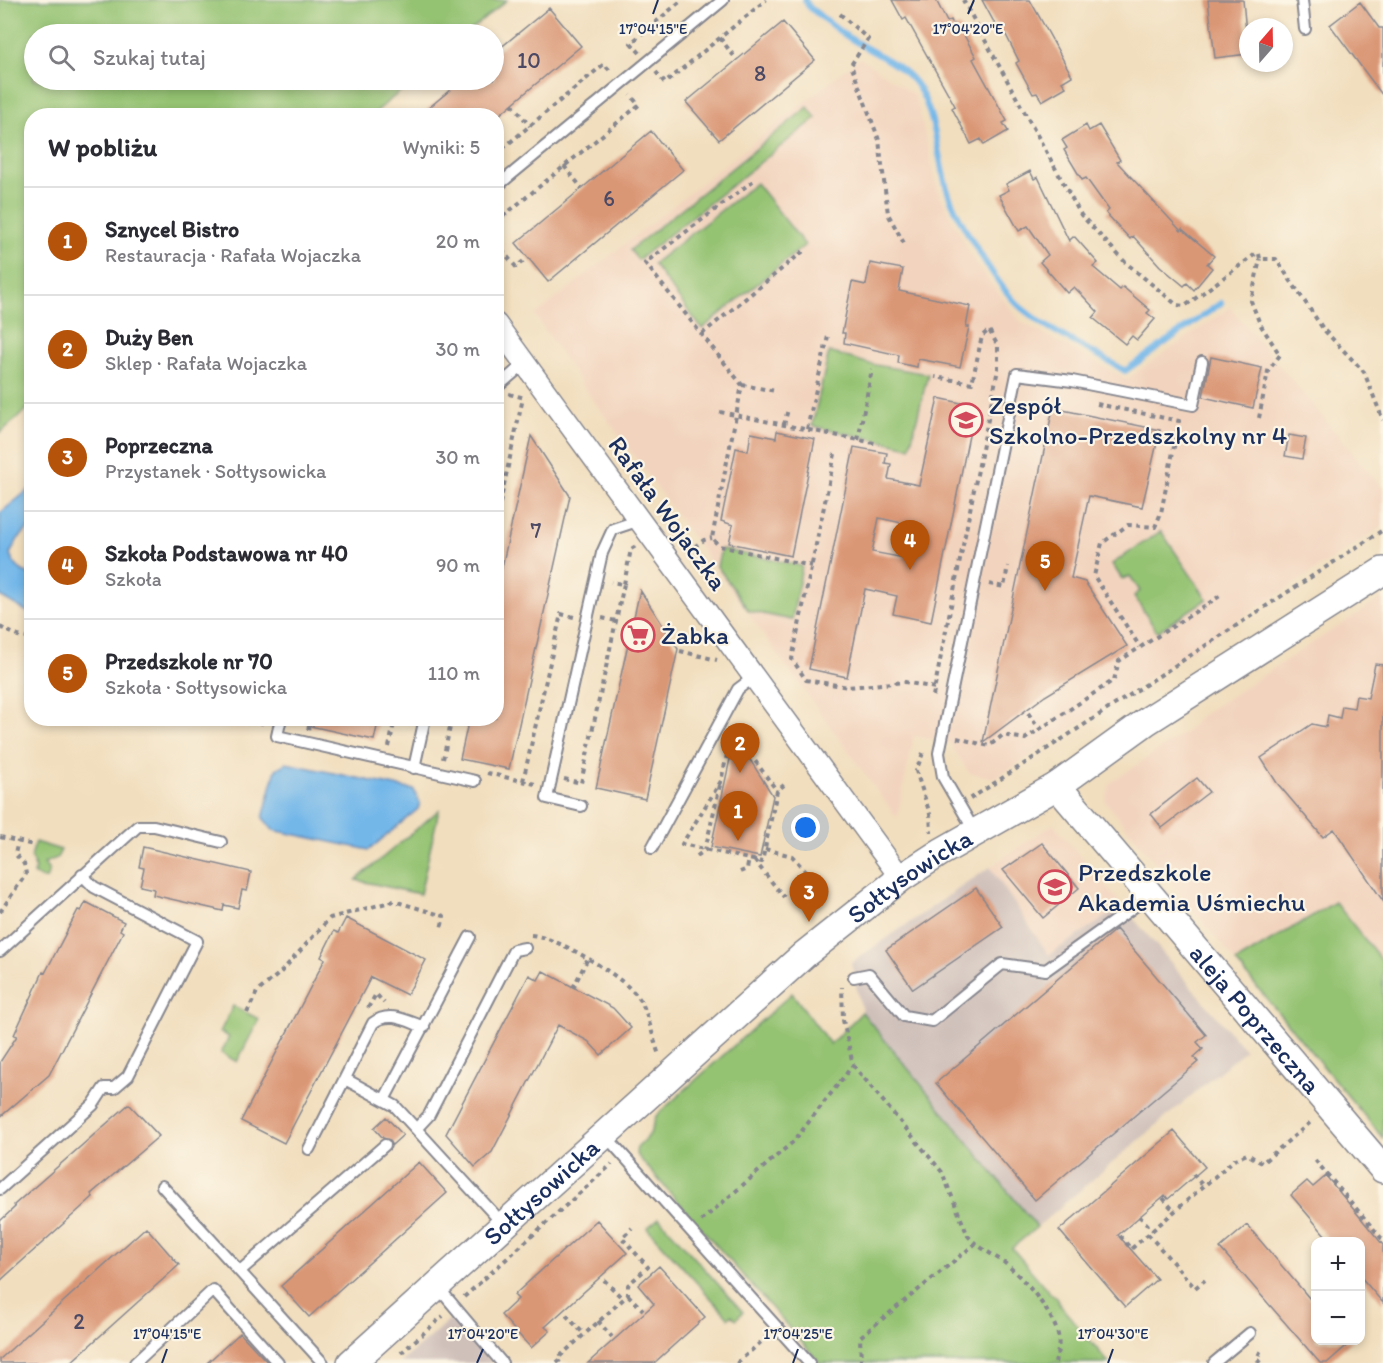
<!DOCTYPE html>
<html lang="pl">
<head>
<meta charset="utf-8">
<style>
	:root { --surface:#fff; --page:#f7f7f7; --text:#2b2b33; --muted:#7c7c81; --line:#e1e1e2; --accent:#b45309 }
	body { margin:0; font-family:Itim,sans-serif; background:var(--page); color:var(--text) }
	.controls { position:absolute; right:18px; bottom:18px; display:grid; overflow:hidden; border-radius:12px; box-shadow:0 3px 9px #0003 }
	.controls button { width:54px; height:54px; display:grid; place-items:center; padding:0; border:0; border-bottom:2px solid var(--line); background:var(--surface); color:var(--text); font:30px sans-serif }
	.compass { position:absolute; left:1239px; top:18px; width:54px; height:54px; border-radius:50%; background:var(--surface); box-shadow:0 3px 9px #0003; rotate:20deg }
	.you { position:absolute; left:806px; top:828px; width:21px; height:21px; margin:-15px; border:4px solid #fff; border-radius:50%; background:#1a73e8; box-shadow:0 0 0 9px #1a73e833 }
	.badge { display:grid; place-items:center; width:39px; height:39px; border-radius:50%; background:var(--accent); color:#fff; font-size:20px; font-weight:700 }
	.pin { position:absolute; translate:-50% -50px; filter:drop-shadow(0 2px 3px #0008) }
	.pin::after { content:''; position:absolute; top:32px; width:21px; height:18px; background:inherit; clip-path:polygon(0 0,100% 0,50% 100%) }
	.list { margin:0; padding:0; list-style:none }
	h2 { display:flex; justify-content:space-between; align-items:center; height:78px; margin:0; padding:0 24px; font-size:26px }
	h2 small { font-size:20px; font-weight:400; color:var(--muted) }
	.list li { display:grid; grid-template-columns:39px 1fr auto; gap:18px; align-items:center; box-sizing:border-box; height:108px; padding:0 24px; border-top:2px solid var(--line) }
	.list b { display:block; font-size:22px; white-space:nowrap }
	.list p { margin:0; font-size:20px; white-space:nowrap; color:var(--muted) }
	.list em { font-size:20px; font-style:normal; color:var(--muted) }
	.icon { flex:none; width:33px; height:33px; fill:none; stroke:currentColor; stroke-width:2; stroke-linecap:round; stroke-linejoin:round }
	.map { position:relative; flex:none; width:1383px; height:1363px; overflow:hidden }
	.search { position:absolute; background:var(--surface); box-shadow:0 3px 9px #0003; left:24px; top:24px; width:480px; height:66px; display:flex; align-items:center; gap:15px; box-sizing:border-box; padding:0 21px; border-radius:33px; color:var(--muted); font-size:22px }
	.panel { position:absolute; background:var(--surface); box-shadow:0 3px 9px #0003; left:24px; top:108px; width:480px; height:618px; border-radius:24px }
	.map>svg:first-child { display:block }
	.built { fill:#f2d4be }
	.industrial { fill:#cfc0ba }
	.green { fill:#94c372; stroke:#587968; stroke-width:1.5 }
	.water { fill:#73b7e9; stroke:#4773a4; stroke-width:1.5 }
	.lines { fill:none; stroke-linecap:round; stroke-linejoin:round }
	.stream { stroke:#73b7e9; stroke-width:6 }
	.building { fill:#da9776; fill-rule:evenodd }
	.service-casing { stroke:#86868e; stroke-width:14 }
	.minor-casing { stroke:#86868e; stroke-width:24 }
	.tertiary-casing { stroke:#86868e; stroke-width:30 }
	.path { stroke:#86868e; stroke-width:4; stroke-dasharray:4.5 4.5; stroke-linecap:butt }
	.service { stroke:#fff; stroke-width:10 }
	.minor { stroke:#fff; stroke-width:21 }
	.tertiary { stroke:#fff; stroke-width:27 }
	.ticks { fill:none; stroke:#1b2f5e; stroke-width:2 }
	.labels { text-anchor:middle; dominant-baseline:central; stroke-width:4.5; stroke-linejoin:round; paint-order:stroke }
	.number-label { font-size:22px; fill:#4b4964 }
	.poi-label { font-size:26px; fill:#1b2f5e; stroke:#fcf5e5; text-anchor:start }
	.street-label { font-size:26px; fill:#1b2f5e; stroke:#fcf5e5 }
	.ticks-label { font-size:15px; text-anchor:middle; fill:#1b2f5e; stroke:#fcf5e5; stroke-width:4.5; stroke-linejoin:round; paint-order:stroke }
</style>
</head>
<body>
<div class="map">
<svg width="1383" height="1363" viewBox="0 0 1383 1363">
	<rect width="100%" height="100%" fill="#fcf5e5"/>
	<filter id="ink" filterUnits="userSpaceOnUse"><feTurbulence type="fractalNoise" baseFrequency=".0167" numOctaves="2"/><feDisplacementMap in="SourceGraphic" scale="12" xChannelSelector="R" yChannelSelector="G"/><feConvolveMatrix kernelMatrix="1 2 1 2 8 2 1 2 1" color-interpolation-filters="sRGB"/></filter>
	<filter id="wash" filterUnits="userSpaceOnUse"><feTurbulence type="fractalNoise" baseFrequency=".008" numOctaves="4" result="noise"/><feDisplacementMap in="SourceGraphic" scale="24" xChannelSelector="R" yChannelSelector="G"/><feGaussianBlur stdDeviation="1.35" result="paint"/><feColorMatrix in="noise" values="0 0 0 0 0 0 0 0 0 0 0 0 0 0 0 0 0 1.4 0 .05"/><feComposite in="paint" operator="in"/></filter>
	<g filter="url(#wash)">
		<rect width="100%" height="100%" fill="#f1debe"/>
		<path class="built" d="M860,58l55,37 24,98 35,68 47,61 106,57 103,-72 153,182v37l-387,252 -27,-5 -19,-30 -36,-7 -17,82 -314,-432 -48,-71z
			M1383,597v365l-49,-60 -98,60 -131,-161 5,-18 77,-52 12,-14z
			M1053,824l70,82 -74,49 -59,-88z"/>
		<path class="industrial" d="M990,867l59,88 74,-49 122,144 -208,177 -175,-215 -11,-49z
			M454,1316l38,47h-92z"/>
		<path class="green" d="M0,0h507l-41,34h-432v46h380l-42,35 -340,1 -1,290 -31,27z
			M808,107l8,11 -178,142 -8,-10z
			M756,183l49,62 -103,84 -49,-65z
			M829,352l41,12 58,10 -18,73 -98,-21z
			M1161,531l46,68 -50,33 -23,-36 6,-5 -10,-15 -8,3 -10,-15z
			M721,549l81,17 -10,54 -43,-9 -32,-45z
			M439,810l-19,84 -64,-14z
			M35,842l26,8 -4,8 -13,5 5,8 -3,8 -12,-4 1,-8 -4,-9z
			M1335,902l48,60v176l-147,-176z
			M792,993l38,51 32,-32 175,215 -25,21 38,45 7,4 2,7 50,59h-289l-184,-209 1,-7 13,-13 6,-18z
			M233,1006l26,13 -22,43 -16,-9 8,-16 -9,-5z
			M659,1218l84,94 -7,7 -4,-4 -3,3 -82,-90z"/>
		<path class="water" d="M31,488v38l-13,13 -8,15c4,11 10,18 21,20v40l-31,-18v-83z
			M286,763l128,27 6,13 -2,6 -49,41 -96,-20 -10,-12 13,-49z"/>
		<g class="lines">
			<path class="stream" d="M805,0l4,7c13,10 25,21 39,30 23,15 55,27 70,50 19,30 19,72 30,105 9,27 53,101 76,118 31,25 68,40 101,61l96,-68"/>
		</g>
		<g id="blocks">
			<path class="building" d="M892,0h44l11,22 4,-2 4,8 4,-2 17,31 -3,2 34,62 -4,2 5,8 -24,14 -3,-6 -10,5 -19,-36 3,-2 -49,-88 -3,2z
				M982,0h48l42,76 -10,6 4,5 -24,14 -5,-8 -4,1 -17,-31 3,-2 -14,-28 -4,2z
				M1208,0h35l5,54 -33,4z
				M1360,2l19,26h4v68l-53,-71z
				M549,8l32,38 -69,58 -14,12h-79l43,-36h32v-27z
				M783,22l32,38 -96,80 -33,-38z
				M1086,125l3,6 10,-6 21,35 -3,2 64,69 1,-2 32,27 -7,8 5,4 -18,22 -7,-7 -3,3 -24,-20 -27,-30 -3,3 -24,-26 3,-3 -23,-32 -4,2 -18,-30 3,-2 -5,-8z
				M651,131l32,39 -135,112 -32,-39z
				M1030,171l4,8 4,-2 31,64 5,-5 24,27 -5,4 27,23 3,-3 27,23 -3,3 8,6 -18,21 -5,-4 -7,8 -32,-26 5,-6 -14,-15 -10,-10 -7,6 -27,-31 8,-7 -20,-29 -9,5 -20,-36 10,-5 -3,-6z
				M870,263l33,6 -4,22 71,15 -4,21h3l-9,40 -42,-8 -1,8 -19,-4 1,-8 -55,-12 1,-10h-3l10,-51 14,3z
				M1211,357l51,11 -9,40 -50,-11z
				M938,398l37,8 -44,216 -38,-8 4,-18 -32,-7 -18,88 -38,-8 45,-222 33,6 -2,10 6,1 -3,15 31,6zM879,518l32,7 -7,33 -32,-6z
				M1053,408l107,22 -18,77 -53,-11 -18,82 14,4 42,64 -82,50 -62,46z
				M777,431l38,8 -24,117 -62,-13 4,-18 -12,-4 15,-73 12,3 3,-18 25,5z
				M1289,435l17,3 -4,21 -17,-3z
				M531,436l39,60 -61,273 -49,-10 9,-41h27v-124z
				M640,590l38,59 -33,150 -49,-11z
				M1375,664l8,1v236l-49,-72 -11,8 -46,-54 -16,-25 51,-34 14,3 2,-12 12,3 2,-12 12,2 2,-12 12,2z
				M311,718h68l-5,22 -64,-14z
				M735,736l38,60 -13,61 -49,-10z
				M1197,778l12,14 -47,36 -11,-14z
				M1042,843l37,45 -36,30 -40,-48z
				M143,847l108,25 -4,19 -5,-1 -4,18 -14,-3 -1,6 -70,-16 1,-6 -14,-3 4,-18 -5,-1z
				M976,888l27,39 -90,62 -27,-39z
				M86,902l38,20 -4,8 3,2 -74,143 -49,42v-55l17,-26 -3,-1 29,-63 2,1 33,-63 3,1z
				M346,918l80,42 -19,35 -36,-18 -87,166 -43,-22 84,-162 -4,-2 13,-26 4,2z
				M1116,929l90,106 -9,7 6,7 -9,8 4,5 -163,138 -99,-117z
				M543,971l70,37 18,20 -30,27 -13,-14 -30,-16 -66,127 -17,15 -29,-33 83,-159 9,5z
				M129,1104l30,32 -68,58 2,3 -93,84v-60l15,-14 -1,-2z
				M386,1117l17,18 -11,10 -2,-5 -7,-2 -9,-10z
				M1174,1131l31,36 -37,32 -3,-4 -47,40 39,44 -32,28 -66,-77z
				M419,1162l28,31 -138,124 -28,-31z
				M1326,1176l57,69v58l-23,-27v-34h-29l-40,-47 16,-14 6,6z
				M597,1220l30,33 -82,74 5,4 -19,17 -30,-33 17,-16 -4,-4z
				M1247,1225l69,81v35h36l-25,22h-7l-100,-115z
				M146,1227l33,38 -109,98h-70v-4z
				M659,1266l46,51 -51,46h-66l66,-59 -16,-19z
				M240,1333l28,30h-61z"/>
		</g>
	</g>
	<g filter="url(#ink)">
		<use href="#blocks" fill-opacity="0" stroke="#86868e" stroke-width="1.5"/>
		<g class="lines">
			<g class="service-casing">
				<path id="service" d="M1302,0l3,29
					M496,187l227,-187
					M496,388l29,-25
					M281,718l-4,18 198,45
					M414,768l11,-50
					M581,806l-34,-8 55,-245 11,-24 27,-9
					M975,832l-32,-55 -4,-24 78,-379 55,7 121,24 9,-43
					M652,848l86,-159 16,-12
					M0,951l138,-125h16l67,16
					M854,977l15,-3 35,42 28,5 70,-57 44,6 103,-74
					M345,1079l50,27 109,119
					M384,1100l86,-163
					M416,1129l13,-14 85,-165 11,-2
					M605,1135l204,228
					M309,1149l64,-126c16,-13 34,-2 51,4
					M162,1186l161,177
					M0,1189l93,-84 11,-17h10l14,-12 69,-135 -103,-54 -12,-12
					M240,1271l145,-126
					M437,1286l65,77
					M135,1363l78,-73 65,73
					M1214,1363l36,-30"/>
			</g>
			<g class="minor-casing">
				<path id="minor" d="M496,324l405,554"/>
			</g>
			<g class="tertiary-casing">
				<g id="tertiary">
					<path id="s1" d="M1057,786l326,383"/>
					<path id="s2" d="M351,1363l454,-409 96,-76 40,-26 116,-66 90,-65 236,-150"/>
				</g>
			</g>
			<path class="path" d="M963,0l118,215 45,48 51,42 8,1 72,-53
				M840,14l28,25 -17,26 28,75 9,74 18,33
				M720,38l17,22
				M640,53l-9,-10 51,-43
				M656,72l9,11 101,-83
				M512,104l18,22
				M496,154l108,-90 8,9
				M564,166l18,22
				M753,181l-108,82 97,122 -30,153 7,8 93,20
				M496,222l143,-117 -9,-10
				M496,243l20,24 10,-8
				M1259,254l1,5h16l48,71 40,42 19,48
				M702,334l104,-85
				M742,385l34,6
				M509,394l16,4
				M1097,404l82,17 -18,92 -6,14 -27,-2 -26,18 -8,33 46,71
				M720,412l159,32
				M1259,418l9,-47 12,-16 -20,-31 -9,-23 9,-42
				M784,425l4,-16
				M807,429l21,-93
				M858,440l14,-71
				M835,454l-43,205 14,21 42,7 57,-5 30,6
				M496,521l27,-123
				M687,552l17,-12 8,-2
				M624,584l7,-35 5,-3
				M989,584l15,3 4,-21
				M602,618l14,3
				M0,627l18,9 14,2
				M680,651l37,9
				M933,696l65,-327v-23l-9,-16 -7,6 -10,47 -37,-6
				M1028,713l12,16
				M241,718l25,6
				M308,730l3,-12
				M732,734l10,9 35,48
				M731,737l-10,44 -39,63 80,18 15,-71 7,-6
				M957,738l32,8 14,-11 22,4 89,-59 5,-19 104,-67
				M389,747l6,-29
				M923,753l-7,18 14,43 1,19
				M443,759l9,-41
				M487,773l48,11
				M564,779l17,4 43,-199 -13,-2
				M523,781l38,-167 13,3
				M970,799l413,-269
				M0,837l33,8
				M765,849l27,7 16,18
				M697,856l8,-6 15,-65
				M754,860l30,37
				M740,872l7,-3 2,-10
				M0,912l26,-38 -2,-10 -9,-10 3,-13
				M531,935c27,2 96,43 110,66 8,16 12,37 18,54
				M573,988l14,-28
				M368,1008l8,-14 8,9
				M247,1013l10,-21 23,-19 50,-55 64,-17 50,15 -3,13
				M853,1065l89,107 26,64c10,11 22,17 34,25 19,14 51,51 56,74 2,10 -1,19 -3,28
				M1315,1160l68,80
				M1193,1174l10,12
				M1163,1198l11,13
				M1139,1216l14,14
				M701,1221l93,-80 59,-76 -10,-45 -1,-33
				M1148,1234l47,54 10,-8
				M1120,1236l11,13 103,-89 13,-6 15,9 50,-42
				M604,1280l19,19
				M628,1295l15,15
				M464,1297l148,-133
				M566,1315l18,19
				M598,1321l14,16
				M401,1353l42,-37
				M560,1363l-3,-4 71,-64v-10l20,-18 -26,-29 10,-10
				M737,1363l31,-27
				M861,1363l-1,-26 115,-93
				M1260,1363l-3,-4 5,-12"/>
			<use href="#service" class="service"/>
			<use href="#minor" class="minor"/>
			<use href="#tertiary" class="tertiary"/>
		</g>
	</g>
	<path class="ticks" d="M653,14l5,-14M968,14l6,-14M162,1363l5,-14M477,1363l6,-14M793,1363l5,-14M1108,1363l5,-14"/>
	<defs>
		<g id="school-ring" transform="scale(1.725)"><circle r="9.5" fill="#fcf5e5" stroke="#d1495b" stroke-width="1.5"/><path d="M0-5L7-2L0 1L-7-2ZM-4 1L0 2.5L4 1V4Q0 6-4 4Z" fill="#d1495b"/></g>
		<g id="supermarket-ring" transform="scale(1.725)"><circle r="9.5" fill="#fcf5e5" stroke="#d1495b" stroke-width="1.5"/><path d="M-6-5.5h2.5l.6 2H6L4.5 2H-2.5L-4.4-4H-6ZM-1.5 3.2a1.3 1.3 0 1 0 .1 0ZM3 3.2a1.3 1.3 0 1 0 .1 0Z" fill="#d1495b"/></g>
	</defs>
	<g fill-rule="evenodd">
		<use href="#school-ring" x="966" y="420"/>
		<use href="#supermarket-ring" x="638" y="635"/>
		<use href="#school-ring" x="1055" y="887"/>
	</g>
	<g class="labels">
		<g class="number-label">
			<text x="529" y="60">10</text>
			<text x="760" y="73">8</text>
			<text x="609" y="198">6</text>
			<text x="536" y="530">7</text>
			<text x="79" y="1321">2</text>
		</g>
		<g class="poi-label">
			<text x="989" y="405">Zespół<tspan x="989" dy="30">Szkolno-Przedszkolny nr 4</tspan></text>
			<text x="661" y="635">Żabka</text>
			<text x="1078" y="872">Przedszkole<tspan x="1078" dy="30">Akademia Uśmiechu</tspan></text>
		</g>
		<g class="street-label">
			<text transform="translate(668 513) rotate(54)">Rafała Wojaczka</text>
			<text stroke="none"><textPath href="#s2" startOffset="742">Sołtysowicka</textPath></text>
			<text stroke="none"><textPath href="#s1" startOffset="306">aleja Poprzeczna</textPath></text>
			<text stroke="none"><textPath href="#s2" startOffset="256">Sołtysowicka</textPath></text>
		</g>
	</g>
	<g class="ticks-label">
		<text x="653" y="34">17°04'15"E</text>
		<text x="968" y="34">17°04'20"E</text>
		<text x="167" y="1339">17°04'15"E</text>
		<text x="483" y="1339">17°04'20"E</text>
		<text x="798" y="1339">17°04'25"E</text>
		<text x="1113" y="1339">17°04'30"E</text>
	</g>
</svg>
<div class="controls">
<button>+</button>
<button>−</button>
</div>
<svg class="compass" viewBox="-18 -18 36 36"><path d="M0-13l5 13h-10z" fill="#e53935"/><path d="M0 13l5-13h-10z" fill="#7c7c81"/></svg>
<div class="you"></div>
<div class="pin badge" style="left:738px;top:841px">1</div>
<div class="pin badge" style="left:740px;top:773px">2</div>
<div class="pin badge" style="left:809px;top:922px">3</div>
<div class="pin badge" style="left:910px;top:570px">4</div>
<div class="pin badge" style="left:1045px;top:591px">5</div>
<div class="search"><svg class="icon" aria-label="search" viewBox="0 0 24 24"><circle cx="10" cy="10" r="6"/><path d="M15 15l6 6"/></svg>Szukaj tutaj</div>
<section class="panel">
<h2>W pobliżu<small>Wyniki: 5</small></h2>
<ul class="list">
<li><span class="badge">1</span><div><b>Sznycel Bistro</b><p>Restauracja · Rafała Wojaczka</p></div><em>20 m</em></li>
<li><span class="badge">2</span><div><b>Duży Ben</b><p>Sklep · Rafała Wojaczka</p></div><em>30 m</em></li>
<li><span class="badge">3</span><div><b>Poprzeczna</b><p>Przystanek · Sołtysowicka</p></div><em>30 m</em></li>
<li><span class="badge">4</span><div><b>Szkoła Podstawowa nr 40</b><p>Szkoła</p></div><em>90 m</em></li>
<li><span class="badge">5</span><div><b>Przedszkole nr 70</b><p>Szkoła · Sołtysowicka</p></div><em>110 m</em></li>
</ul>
</section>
</div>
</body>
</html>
